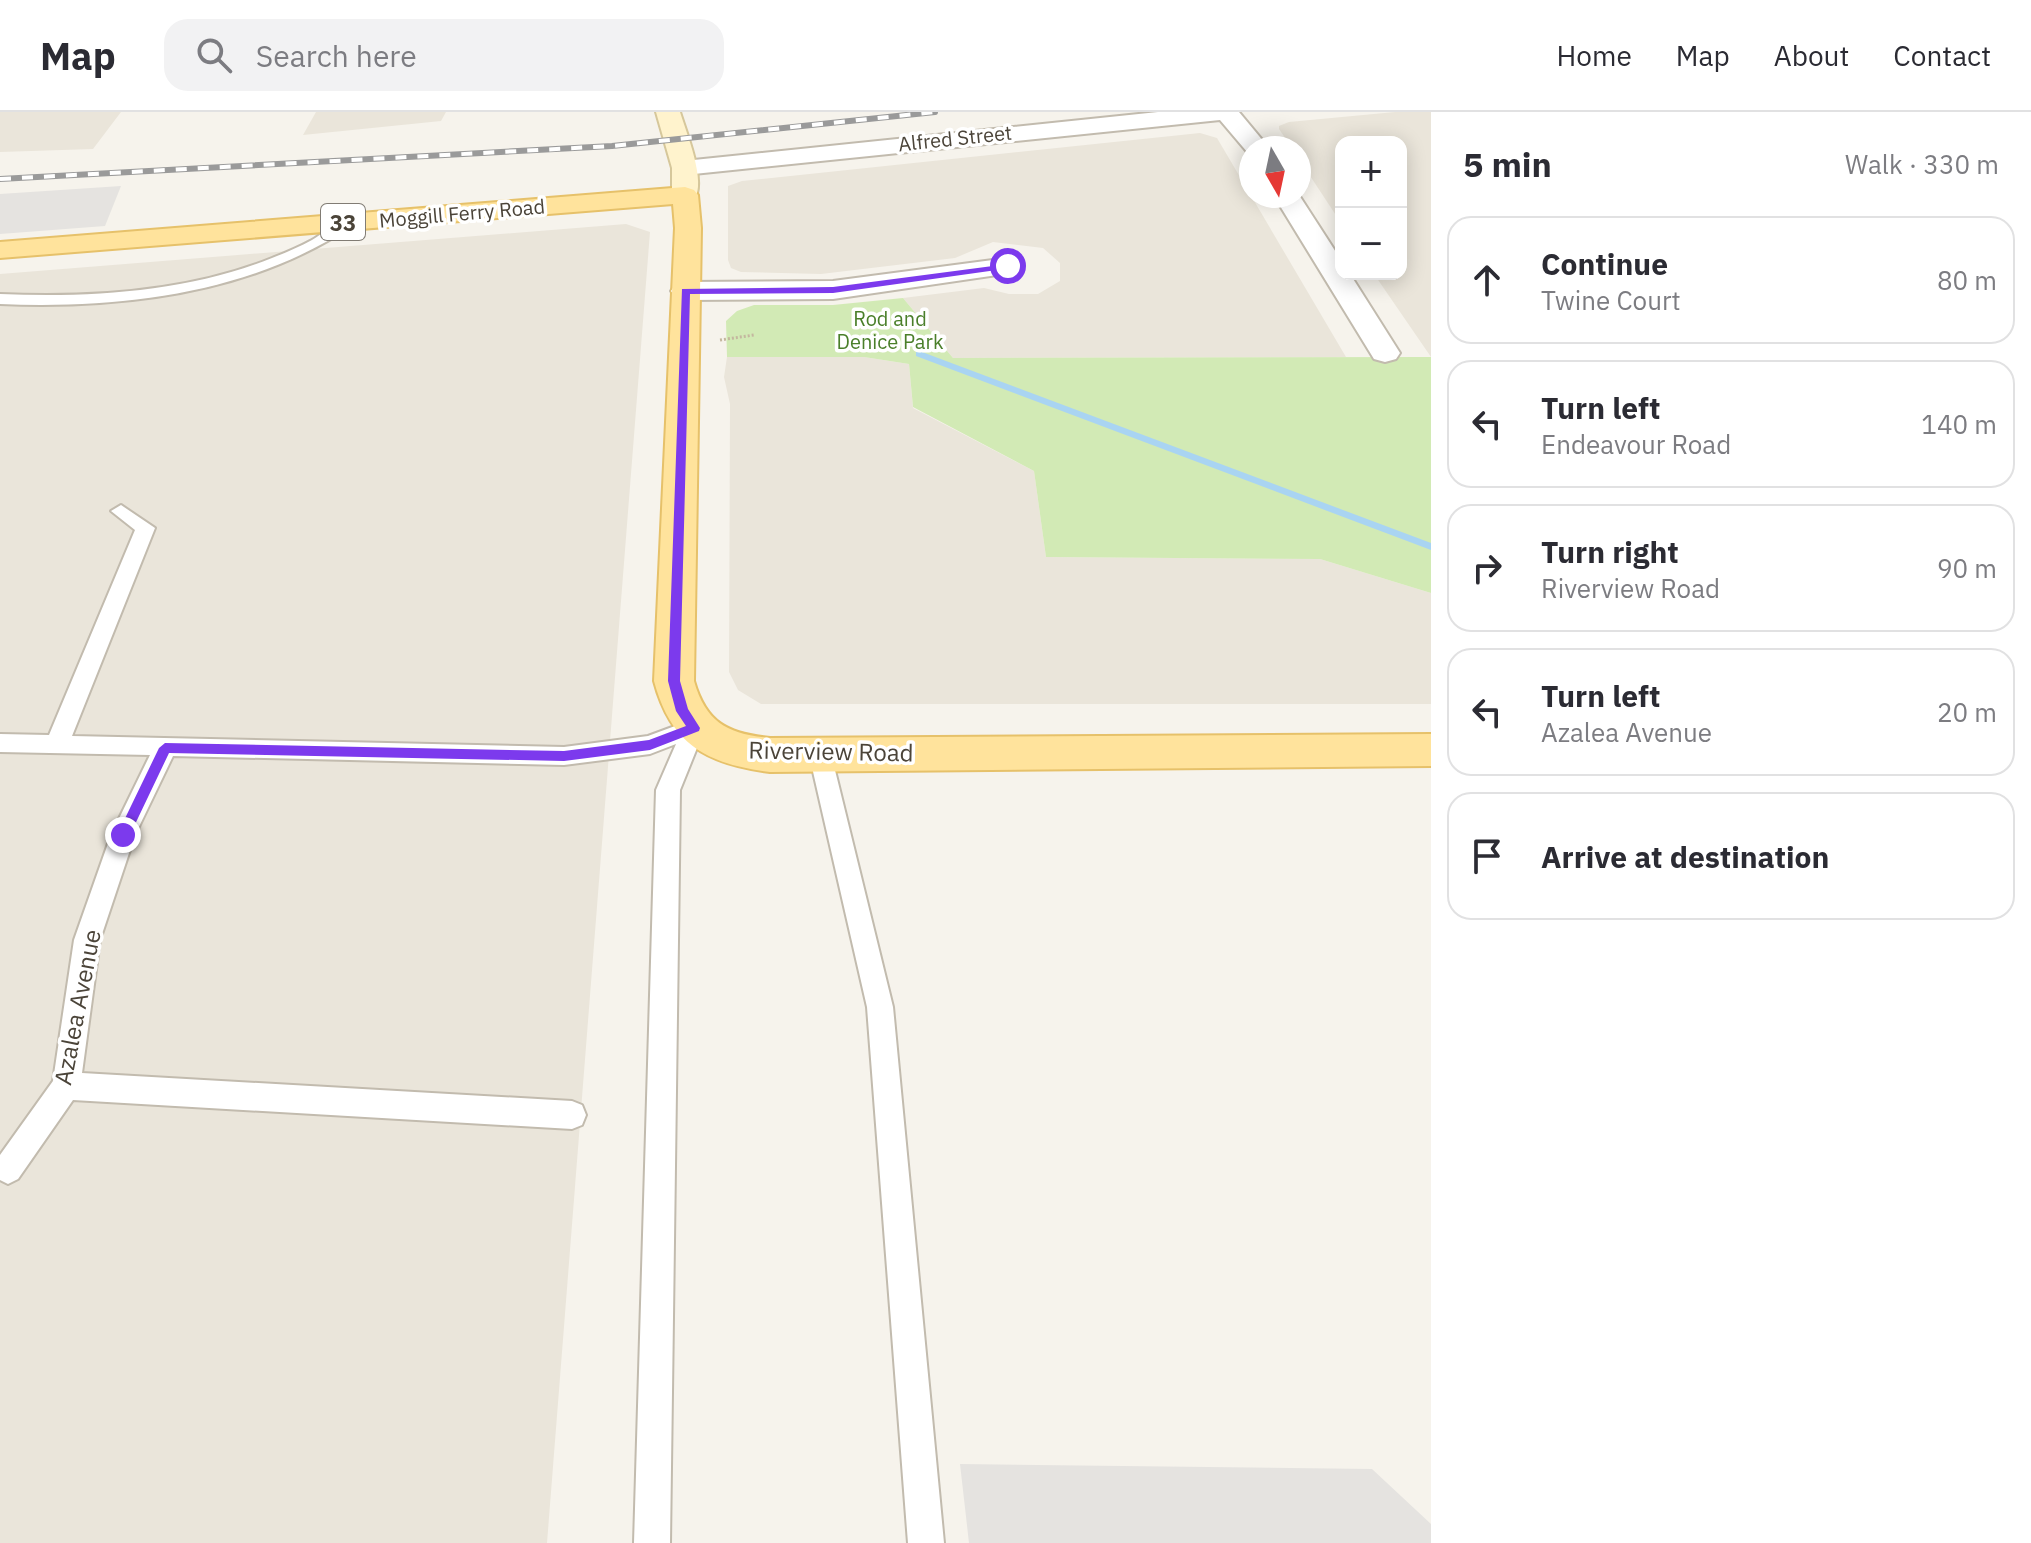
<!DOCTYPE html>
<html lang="en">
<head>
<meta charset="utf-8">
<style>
	:root { --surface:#fff; --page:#f2f2f3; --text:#2b2b33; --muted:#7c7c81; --line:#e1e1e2 }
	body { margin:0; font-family:"IBM Plex Sans",sans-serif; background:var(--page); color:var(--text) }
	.controls { position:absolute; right:24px; top:24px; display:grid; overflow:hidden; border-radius:16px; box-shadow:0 4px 20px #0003 }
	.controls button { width:72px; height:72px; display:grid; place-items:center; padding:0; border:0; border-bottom:2px solid var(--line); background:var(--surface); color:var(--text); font:40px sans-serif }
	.compass { position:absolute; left:1239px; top:24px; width:72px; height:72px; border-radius:50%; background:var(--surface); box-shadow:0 4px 20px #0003; rotate:171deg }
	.stop { position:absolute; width:24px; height:24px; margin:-18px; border:6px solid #7c3aed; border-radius:50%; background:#fff }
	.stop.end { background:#7c3aed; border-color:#fff; box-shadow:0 2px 8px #0008 }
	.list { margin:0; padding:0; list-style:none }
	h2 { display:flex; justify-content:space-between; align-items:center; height:104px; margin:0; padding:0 32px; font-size:34px }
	h2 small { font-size:26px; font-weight:400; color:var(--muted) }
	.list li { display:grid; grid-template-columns:52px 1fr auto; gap:24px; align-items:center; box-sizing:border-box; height:128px; margin:0 16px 16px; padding:0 16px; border:2px solid var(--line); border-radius:24px }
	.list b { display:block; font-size:30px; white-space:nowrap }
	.list p { margin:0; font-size:26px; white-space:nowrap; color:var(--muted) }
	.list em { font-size:26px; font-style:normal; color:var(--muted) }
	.icon { flex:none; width:44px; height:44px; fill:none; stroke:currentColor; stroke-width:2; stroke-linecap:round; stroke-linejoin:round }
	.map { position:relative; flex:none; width:1431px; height:1431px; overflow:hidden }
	header { display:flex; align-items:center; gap:48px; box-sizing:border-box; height:112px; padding:0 40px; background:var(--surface); border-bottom:2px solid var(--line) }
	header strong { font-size:38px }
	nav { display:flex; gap:44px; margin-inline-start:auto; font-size:28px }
	.search { width:560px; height:72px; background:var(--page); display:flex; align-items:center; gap:20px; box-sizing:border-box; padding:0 28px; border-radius:24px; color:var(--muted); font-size:30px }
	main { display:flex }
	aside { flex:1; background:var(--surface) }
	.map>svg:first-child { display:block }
	.residential { fill:#eae5da }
	.green { fill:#d2eab5 }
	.parking { fill:#e5e3e0 }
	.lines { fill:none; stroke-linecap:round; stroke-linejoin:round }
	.stream { fill:#a9d4f2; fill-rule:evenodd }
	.service-casing { stroke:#c2bbae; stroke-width:4 }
	.minor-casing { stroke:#c2bbae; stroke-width:4 }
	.secondary-casing { stroke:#d6c79b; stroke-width:4 }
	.primary-casing { stroke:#e6c16a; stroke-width:4 }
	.path { stroke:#c4b79f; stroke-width:3; stroke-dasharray:2 2; stroke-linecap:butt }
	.service { fill:#fff; fill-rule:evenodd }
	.minor { fill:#fff; fill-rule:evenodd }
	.secondary { fill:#fff3cd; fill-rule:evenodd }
	.primary { fill:#ffe39c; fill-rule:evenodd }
	.rail-casing { stroke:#9a9a9a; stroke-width:6 }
	.rail { stroke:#fff; stroke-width:4; stroke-dasharray:11; stroke-linecap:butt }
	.route { fill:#7c3aed }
	.labels { text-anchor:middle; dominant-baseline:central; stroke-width:7; stroke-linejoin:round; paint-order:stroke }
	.far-street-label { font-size:20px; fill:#4b4439; stroke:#fff }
	.far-park-label { font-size:20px; fill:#4a7f2a; stroke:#fff }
	.shield { fill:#fff; stroke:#817c74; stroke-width:2 }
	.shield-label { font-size:22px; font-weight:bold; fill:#4b4439 }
	.street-label { font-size:24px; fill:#4b4439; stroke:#fff }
</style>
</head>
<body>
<header>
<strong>Map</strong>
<div class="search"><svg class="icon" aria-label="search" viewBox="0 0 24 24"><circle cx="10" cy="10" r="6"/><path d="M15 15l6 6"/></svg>Search here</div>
<nav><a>Home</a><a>Map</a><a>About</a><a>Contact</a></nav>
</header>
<main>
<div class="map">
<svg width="1431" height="1431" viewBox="0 0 1431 1431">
	<rect width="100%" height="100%" fill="#f6f3ec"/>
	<path class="residential" d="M0,0h121l-28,37 -93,3z
		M316,0h130l-5,9 -138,14z
		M1395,0h36v245l-57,-83h27v-132h-60v81l-42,-64v-11h-7l-13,-19v-3l10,-4z
		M1200,21l17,5 129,219 -393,1 -50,-60 81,-10 25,6h29l22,-13v-18l-17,-15 -50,-6 -38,16 -134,16 -80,-2 -10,-4 -3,-8v-74l14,-5z
		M626,112l24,8 -103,1311h-547v-1269z
		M727,245h137l45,7 4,44 121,63 12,86 274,2 111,34v111h-670l-23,-14 -9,-18 1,-268 -6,-27z"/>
	<path class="green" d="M903,186l50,60 478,-1v236l-111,-34 -274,-2 -12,-86 -121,-64 -4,-43 -45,-7h-137l-1,-36 11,-10 17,-6h79z"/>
	<path class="parking" d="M121,74l-16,40 -105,8v-40z
		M960,1352l412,5 59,55v19h-462z"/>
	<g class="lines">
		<path class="stream" d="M916,240h6l509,191v7l-515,-194z"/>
		<g class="service-casing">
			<path id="service" d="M348,106l7,4 -2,3c-101,69 -233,84 -353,79v-10c90,4 188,-2 272,-36 13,-5 27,-11 40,-18 12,-7 22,-18 36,-22z
				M121,393l34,23 -83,208 492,11 84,-11 46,-17 8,3 3,6 -25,62 -10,753h-36l22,-753 20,-46 -26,10 -86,11 -391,-9 -38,79 -35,105 -18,133 490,28 10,4 4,10 -4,10 -10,4 -499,-29 -55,79 -10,5 -8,-4v-25l53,-74 21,-141 37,-105 39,-80 -150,-3v-18l49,1 86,-205 -24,-19z
				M820,633l8,3 3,6 62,253 51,536h-36l-41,-536 -58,-253 3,-6z"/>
		</g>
		<g class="minor-casing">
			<path id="minor" d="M1158,0h81l30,36h-18v6l-3,-1 -28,-33 -536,55 -9,-2 -3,-5 3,-5 9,-2z
				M1299,83l42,65v14h9l50,79 -4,6 -11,3 -11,-3 -100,-163z
				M1008,146l10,2 4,6 -4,6 -185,27 -148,1 -10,-3 -4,-6 4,-6 10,-3 148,-1z"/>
		</g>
		<g class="secondary-casing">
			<path id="secondary" d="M656,0h24c6,20 27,70 14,88h-18l-4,-5v-27z"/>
		</g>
		<g class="primary-casing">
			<path id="primary" d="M685,75l9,3 4,5 3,33 -7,453c12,42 34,53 76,57l661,-4v32l-661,6c-63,-8 -99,-27 -116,-91l21,-453 -2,-24 -673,54v-16z"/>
		</g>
		<path class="path" d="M720,228l34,-5"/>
		<use href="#service" class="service"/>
		<use href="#minor" class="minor"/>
		<use href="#secondary" class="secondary"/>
		<use href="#primary" class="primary"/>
		<g class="rail-casing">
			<path id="rail" d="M0,67l612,-33 323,-34"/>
		</g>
		<use href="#rail" class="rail"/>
	</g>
	<path class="route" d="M1008,152l3,4 -178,25 -143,1 -10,387 8,28 12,19 -1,3 -49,19 -86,11 -395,-8 -41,86h-9l-2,-4 42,-87 6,-5 399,8 85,-11 37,-14 -10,-15 -8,-30 14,-392 151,-2z"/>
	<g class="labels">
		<g class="far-street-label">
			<text transform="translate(955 26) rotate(-6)">Alfred Street</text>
			<text transform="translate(462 101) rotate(-5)">Moggill Ferry Road</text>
		</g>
		<g class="far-park-label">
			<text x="890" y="206">Rod and<tspan x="890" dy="23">Denice Park</tspan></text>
		</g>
		<rect class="shield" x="321" y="92" width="44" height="36" rx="6"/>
		<g class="shield-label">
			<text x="343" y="110">33</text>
		</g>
		<g class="street-label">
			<text transform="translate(831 639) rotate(1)">Riverview Road</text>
			<text transform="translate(77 895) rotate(-79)">Azalea Avenue</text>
		</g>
	</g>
</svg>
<div class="controls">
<button>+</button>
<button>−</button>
</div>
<svg class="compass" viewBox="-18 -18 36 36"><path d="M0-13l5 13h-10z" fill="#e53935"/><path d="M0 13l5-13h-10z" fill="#7c7c81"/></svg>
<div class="stop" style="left:1008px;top:154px"></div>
<div class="stop end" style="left:123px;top:723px"></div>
</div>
<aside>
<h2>5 min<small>Walk · 330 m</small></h2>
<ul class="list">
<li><svg class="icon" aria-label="ahead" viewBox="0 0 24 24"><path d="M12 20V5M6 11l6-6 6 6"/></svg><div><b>Continue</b><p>Twine Court</p></div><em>80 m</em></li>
<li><svg class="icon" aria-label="left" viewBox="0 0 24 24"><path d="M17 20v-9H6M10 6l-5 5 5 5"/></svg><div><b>Turn left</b><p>Endeavour Road</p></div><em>140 m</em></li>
<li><svg class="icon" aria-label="right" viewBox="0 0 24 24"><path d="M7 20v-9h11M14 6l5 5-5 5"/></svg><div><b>Turn right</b><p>Riverview Road</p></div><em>90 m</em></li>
<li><svg class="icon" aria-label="left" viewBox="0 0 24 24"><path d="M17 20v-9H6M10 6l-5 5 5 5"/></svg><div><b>Turn left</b><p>Azalea Avenue</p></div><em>20 m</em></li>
<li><svg class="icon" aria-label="arrive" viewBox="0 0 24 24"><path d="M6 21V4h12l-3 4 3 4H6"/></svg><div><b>Arrive at destination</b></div></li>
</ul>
</aside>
</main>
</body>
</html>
